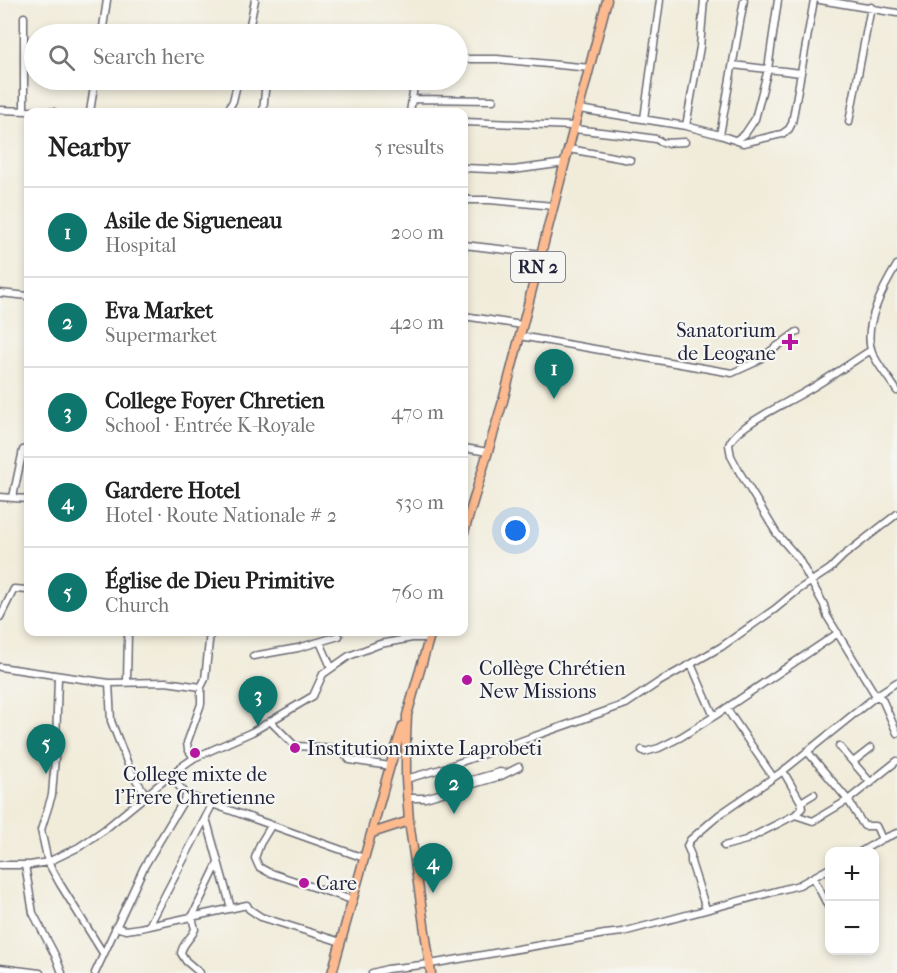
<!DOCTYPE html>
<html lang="en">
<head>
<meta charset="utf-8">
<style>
	:root { --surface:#fff; --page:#f2f2f2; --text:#222; --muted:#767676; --line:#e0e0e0; --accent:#0f766e }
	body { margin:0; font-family:"IM FELL French Canon",serif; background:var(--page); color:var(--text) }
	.controls { position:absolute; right:18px; bottom:18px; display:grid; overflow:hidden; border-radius:12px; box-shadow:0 3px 9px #0003 }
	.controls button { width:54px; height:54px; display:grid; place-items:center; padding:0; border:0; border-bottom:2px solid var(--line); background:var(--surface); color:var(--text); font:30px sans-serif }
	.you { position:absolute; left:516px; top:531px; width:21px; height:21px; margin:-15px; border:4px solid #fff; border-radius:50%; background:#1a73e8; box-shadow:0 0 0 9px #1a73e833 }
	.badge { display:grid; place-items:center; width:39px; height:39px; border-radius:50%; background:var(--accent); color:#fff; font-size:20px; font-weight:700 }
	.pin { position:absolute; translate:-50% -50px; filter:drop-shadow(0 2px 3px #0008) }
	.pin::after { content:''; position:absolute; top:32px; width:21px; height:18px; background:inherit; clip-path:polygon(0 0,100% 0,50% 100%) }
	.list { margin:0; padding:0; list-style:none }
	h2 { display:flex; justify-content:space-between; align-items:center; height:78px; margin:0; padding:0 24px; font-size:26px }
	h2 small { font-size:20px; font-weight:400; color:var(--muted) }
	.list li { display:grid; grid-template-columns:39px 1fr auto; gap:18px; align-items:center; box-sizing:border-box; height:90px; padding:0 24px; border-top:2px solid var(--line) }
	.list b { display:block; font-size:22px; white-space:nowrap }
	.list p { margin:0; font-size:20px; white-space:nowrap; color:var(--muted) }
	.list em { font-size:20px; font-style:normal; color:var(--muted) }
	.icon { flex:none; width:33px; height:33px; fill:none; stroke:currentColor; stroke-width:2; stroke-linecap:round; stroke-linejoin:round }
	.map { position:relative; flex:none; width:897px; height:973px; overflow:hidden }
	.search { position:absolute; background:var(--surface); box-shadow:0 3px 9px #0003; left:24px; top:24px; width:444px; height:66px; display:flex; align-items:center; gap:15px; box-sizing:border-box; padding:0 21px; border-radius:33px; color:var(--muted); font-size:22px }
	.panel { position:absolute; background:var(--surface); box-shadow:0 3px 9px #0003; left:24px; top:108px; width:444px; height:528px; border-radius:12px }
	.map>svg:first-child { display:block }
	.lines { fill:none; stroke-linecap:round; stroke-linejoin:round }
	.minor-casing { stroke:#6a6973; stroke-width:9 }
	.major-casing { stroke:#6a6973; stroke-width:11 }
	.minor { stroke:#fff; stroke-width:6 }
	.major { stroke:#fcba8e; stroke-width:8 }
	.poi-dot { fill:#b5179e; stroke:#f6f6f2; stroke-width:2 }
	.labels { text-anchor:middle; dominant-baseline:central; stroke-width:4.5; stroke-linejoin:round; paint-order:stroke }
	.shield { fill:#f6f6f2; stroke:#626272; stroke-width:1.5 }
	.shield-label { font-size:18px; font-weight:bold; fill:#22223b }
	.poi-label { font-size:20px; fill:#22223b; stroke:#f6f6f2; text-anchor:start }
</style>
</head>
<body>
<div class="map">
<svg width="897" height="973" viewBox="0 0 897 973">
	<rect width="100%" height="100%" fill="#f6f6f2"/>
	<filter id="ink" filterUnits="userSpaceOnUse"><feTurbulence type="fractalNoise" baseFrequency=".0167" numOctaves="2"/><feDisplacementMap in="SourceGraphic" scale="12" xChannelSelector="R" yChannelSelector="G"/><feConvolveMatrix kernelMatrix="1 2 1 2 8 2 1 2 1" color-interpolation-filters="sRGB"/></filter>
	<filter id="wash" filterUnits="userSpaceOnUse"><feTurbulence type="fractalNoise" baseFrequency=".008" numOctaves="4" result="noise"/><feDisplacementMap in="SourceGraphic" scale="24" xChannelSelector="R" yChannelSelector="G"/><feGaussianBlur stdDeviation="1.35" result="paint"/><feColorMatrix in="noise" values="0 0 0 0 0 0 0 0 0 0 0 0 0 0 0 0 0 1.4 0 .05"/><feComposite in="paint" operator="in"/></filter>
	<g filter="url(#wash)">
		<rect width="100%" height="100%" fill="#f1ecda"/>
	</g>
	<g filter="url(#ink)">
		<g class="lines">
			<g class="minor-casing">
				<path id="minor" d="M820,0l77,13
					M102,34l5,-34
					M248,34l7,-34
					M458,59h39l93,9
					M733,65l68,8
					M412,99l81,1
					M579,109l107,17 34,9 23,8 39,-9 7,-5 3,-6 22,-123
					M0,110l54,2
					M24,110v-93
					M90,112l5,-32
					M227,112l6,-11 5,-21
					M263,112l3,-32
					M410,112l5,-32
					M644,119l16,-119
					M464,122l111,4
					M849,122l22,-115
					M686,126l14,-79 4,-47
					M574,129l62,7 20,3 7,4 22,-1
					M720,135l24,-135
					M736,140l9,-6 10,-15 13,-50 10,-69
					M569,149l61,11
					M464,168l49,2 52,-7
					M464,196l4,4h22l63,6
					M464,245l78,9
					M897,265c-13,21 -35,62 -25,87 6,14 17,26 25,39
					M0,293l28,3
					M464,316l58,9
					M520,336l212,37 22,-10 43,-31
					M871,350c-25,16 -49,33 -75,47 -16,9 -62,31 -67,48l2,11 9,17 37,61 21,24 26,47 3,11 49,80 6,3 15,34
					M464,448l24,4
					M0,497l28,2
					M13,497l10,-47 5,-1
					M0,617l14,-28 14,1
					M320,642l11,25
					M253,656l45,-8 41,-12
					M691,664l21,48 4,3 122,-82
					M0,667l109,16 2,38 20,51 15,23
					M58,676l-2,69 -4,50 -11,35 7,32 12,22 43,69
					M127,681l1,-49
					M109,683l57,-1 35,5 4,-8 5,-47
					M726,708l47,69
					M270,721l25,25 44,2 11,12 40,6
					M839,746l32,37
					M642,750l3,2 14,-4 22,-11 35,-22
					M807,751l41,49 49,-39
					M194,758l-6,-9 -1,-6 14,-39v-17
					M853,762l18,-14
					M783,771l18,31 13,-8
					M169,775l18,20 177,63
					M406,779l35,-10 185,-65 33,-22 62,-35 54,-38 23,-19 32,-21 13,-13 54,-42
					M444,788l56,-16 4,1
					M407,798h18l76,-22 18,-9
					M801,802l1,6 -7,7 18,6 35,-21 16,26h12l6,13 15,-6
					M206,818l25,90
					M271,826l-11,18 -5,14 4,9 9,5 84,28
					M724,846l22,-6 49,-25
					M860,852l22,-13
					M0,865h30l18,-3 31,-15 25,-17 74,-61 16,-11 58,-26 61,-36 10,-22 26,-18 31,-12 32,-6h17
					M25,865l8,48 23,44 6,16
					M813,877l17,33
					M706,909l-15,-47v-7l-4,-9 3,-6 29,-25 64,-44 97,-78 17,-11
					M149,926l63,-121
					M115,927l11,3 14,-2 107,-23 2,4 12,8 80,25
					M0,968l40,5
					M95,973l49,-106 43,-72
					M200,973l-14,-12 -5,-8c2,-11 11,-15 14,-24l-3,-12 26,-54
					M372,973l15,-4 43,-5 175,-30 18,-2 176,-47 31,-17"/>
			</g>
			<g class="major-casing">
				<path id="major" d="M464,532l39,-131 104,-401
					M431,632l-24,83 -1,24v40l3,42 22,152
					M372,833l37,-12
					M332,973l58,-207 13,-40"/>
			</g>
			<use href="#minor" class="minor"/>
			<use href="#major" class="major"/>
		</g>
	</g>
	<g class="poi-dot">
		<path d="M787 333h6v6h6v6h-6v6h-6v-6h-6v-6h6z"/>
		<circle cx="467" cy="680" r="6"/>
		<circle cx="295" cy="748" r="6"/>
		<circle cx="195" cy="753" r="6"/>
		<circle cx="304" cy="883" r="6"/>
	</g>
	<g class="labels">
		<rect class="shield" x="511" y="252" width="54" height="30" rx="4.5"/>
		<g class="shield-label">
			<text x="538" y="267">RN 2</text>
		</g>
		<g class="poi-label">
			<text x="776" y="330" text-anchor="end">Sanatorium<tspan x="776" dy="23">de Leogane</tspan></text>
			<text x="479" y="668">Collège Chrétien<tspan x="479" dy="23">New Missions</tspan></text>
			<text x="307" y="748">Institution mixte Laprobeti</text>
			<text x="195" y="774" text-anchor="middle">College mixte de<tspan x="195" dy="23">l'Frere Chretienne</tspan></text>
			<text x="316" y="883">Care</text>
		</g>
	</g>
</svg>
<div class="controls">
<button>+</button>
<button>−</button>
</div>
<div class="you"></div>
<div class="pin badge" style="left:554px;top:399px">1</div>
<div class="pin badge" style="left:454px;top:814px">2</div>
<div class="pin badge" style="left:258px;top:726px">3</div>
<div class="pin badge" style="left:433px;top:893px">4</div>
<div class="pin badge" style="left:46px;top:774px">5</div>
<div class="search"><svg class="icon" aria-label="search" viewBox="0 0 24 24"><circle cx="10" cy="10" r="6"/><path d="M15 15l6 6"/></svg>Search here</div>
<section class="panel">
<h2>Nearby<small>5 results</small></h2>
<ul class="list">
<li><span class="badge">1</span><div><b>Asile de Sigueneau</b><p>Hospital</p></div><em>200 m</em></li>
<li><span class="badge">2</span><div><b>Eva Market</b><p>Supermarket</p></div><em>420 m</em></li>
<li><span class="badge">3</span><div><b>College Foyer Chretien</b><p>School · Entrée K-Royale</p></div><em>470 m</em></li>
<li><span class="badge">4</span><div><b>Gardere Hotel</b><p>Hotel · Route Nationale # 2</p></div><em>530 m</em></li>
<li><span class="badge">5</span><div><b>Église de Dieu Primitive</b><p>Church</p></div><em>760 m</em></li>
</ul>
</section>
</div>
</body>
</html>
